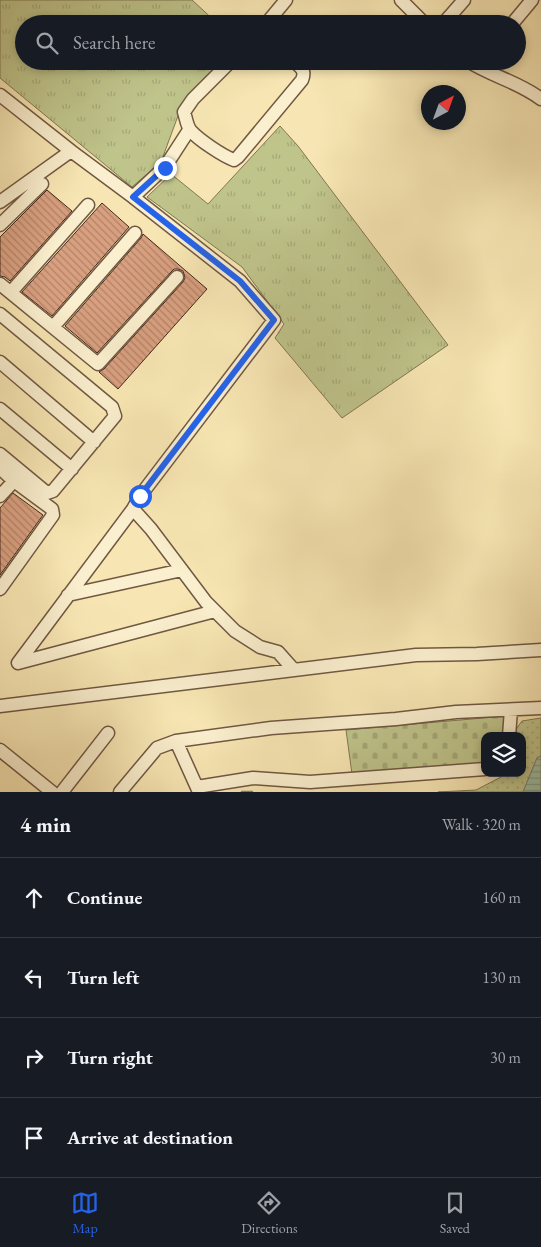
<!DOCTYPE html>
<html lang="en">
<head>
<meta charset="utf-8">
<style>
	:root { --surface:#171b24; --page:#20242c; --text:#f1f3f6; --muted:#9ea1a6; --line:#363941; --accent:#2563eb }
	body { margin:0; font-family:"EB Garamond",serif; background:var(--page); color:var(--text) }
	.controls { position:absolute; right:15px; bottom:15px; display:grid; overflow:hidden; border-radius:10px; box-shadow:0 2px 8px #0003 }
	.controls button { width:45px; height:45px; display:grid; place-items:center; padding:0; border:0; border-bottom:1px solid var(--line); background:var(--surface); color:var(--text); font:25px sans-serif }
	.compass { position:absolute; left:421px; top:85px; width:45px; height:45px; border-radius:50%; background:var(--surface); box-shadow:0 2px 8px #0003; rotate:41deg }
	.stop { position:absolute; width:15px; height:15px; margin:-11px; border:4px solid #2563eb; border-radius:50%; background:#fff }
	.stop.end { background:#2563eb; border-color:#fff; box-shadow:0 1px 5px #0008 }
	.list { margin:0; padding:0; list-style:none }
	h2 { display:flex; justify-content:space-between; align-items:center; height:65px; margin:0; padding:0 20px; font-size:21px }
	h2 small { font-size:16px; font-weight:400; color:var(--muted) }
	.list li { display:grid; grid-template-columns:32px 1fr auto; gap:15px; align-items:center; box-sizing:border-box; height:80px; padding:0 20px; border-top:1px solid var(--line) }
	.list b { display:block; font-size:19px; white-space:nowrap }
	.list em { font-size:16px; font-style:normal; color:var(--muted) }
	.icon { flex:none; width:28px; height:28px; fill:none; stroke:currentColor; stroke-width:2; stroke-linecap:round; stroke-linejoin:round }
	.map { position:relative; flex:none; width:541px; height:792px; overflow:hidden }
	.search { position:absolute; background:var(--surface); box-shadow:0 2px 8px #0003; left:15px; right:15px; top:15px; height:55px; display:flex; align-items:center; gap:12px; box-sizing:border-box; padding:0 18px; border-radius:28px; color:var(--muted); font-size:19px }
	.sheet { height:385px; background:var(--surface) }
	nav { display:flex; justify-content:space-around; align-items:center; box-sizing:border-box; height:70px; border-top:1px solid var(--line); background:var(--surface); font-size:14px; color:var(--muted) }
	nav a { display:grid; justify-items:center; gap:2px }
	nav .on { color:var(--accent) }
	.map>svg:first-child { display:block }
	.grass { fill:url(#grass-tufts); stroke:#827654 }
	.cemetery { fill:url(#cemetery-stones); stroke:#827654 }
	.park { fill:url(#park-dots); stroke:#827654 }
	.water { fill:url(#water-rules); stroke:#7a8471 }
	.lines { fill:none; stroke-linecap:round; stroke-linejoin:round }
	.stream { stroke:#7a8471; stroke-width:2.5 }
	.building { fill:url(#building-back-hatch); stroke:#44291e }
	.minor-casing { stroke:#715843; stroke-width:15 }
	.minor { stroke:#faefce; stroke-width:12 }
	.route { stroke:#2563eb; stroke-width:6 }
</style>
</head>
<body>
<div class="map">
<svg width="541" height="792" viewBox="0 0 541 792">
	<defs>
		<pattern id="grass-tufts" width="24" height="20" patternUnits="userSpaceOnUse" patternTransform="scale(1.25)"><rect width="24" height="20" fill="#bfc48b"/><path d="M3 7l-1-3M5 7V3M7 7l1-3M15 17l-1-3M17 17v-4M19 17l1-3" fill="none" stroke="#a5a878"/></pattern>
		<pattern id="cemetery-stones" width="16" height="16" patternUnits="userSpaceOnUse" patternTransform="scale(1.25)"><rect width="16" height="16" fill="#bfc48b"/><path d="M2 7V4a2 2 0 0 1 4 0v3zM10 15v-3a2 2 0 0 1 4 0v3z" fill="#a5a878"/></pattern>
		<pattern id="park-dots" width="8" height="8" patternUnits="userSpaceOnUse" patternTransform="scale(1.25)"><rect width="8" height="8" fill="#bfc48b"/><path d="M2 2h.1M6 6h.1" fill="none" stroke="#a5a878" stroke-width="1.8" stroke-linecap="round"/></pattern>
		<pattern id="water-rules" width="6" height="5" patternUnits="userSpaceOnUse" patternTransform="scale(1.25)"><rect width="6" height="5" fill="#9ec0a8"/><path d="M0 2.5h6" fill="none" stroke="#829c88"/></pattern>
		<pattern id="building-back-hatch" width="6" height="6" patternUnits="userSpaceOnUse" patternTransform="scale(1.25)"><rect width="6" height="6" fill="#d9a080"/><path d="M-1 5l2 2M0 0l6 6M5-1l2 2" fill="none" stroke="#b28268"/></pattern>
	</defs>
	<rect width="100%" height="100%" fill="#f7e6b3"/>
	<filter id="stains"><feTurbulence type="fractalNoise" baseFrequency=".004" numOctaves="4"/><feColorMatrix values="0 0 0 0 .2 0 0 0 0 .09 0 0 0 0 .02 0 0 0 .5 -.17"/></filter>
	<radialGradient id="worn" r=".72"><stop offset=".6" stop-color="#630" stop-opacity="0"/><stop offset="1" stop-color="#630" stop-opacity=".3"/></radialGradient>
	<path class="grass" d="M0,0h192l26,24h-194v37h197l-39,44 -21,57 -29,25 -132,-109z
		M280,126l18,20 150,199 -106,73 -67,-80 9,-14 -42,-57 -95,-70 24,-23 37,30z"/>
	<path class="cemetery" d="M506,716l-3,20h-18v29l-133,9 -6,-44z"/>
	<path class="park" d="M541,718v38l-4,2 -14,34h-85l38,-2 27,-14 2,-3h17v-37h-7l1,-7 6,-8z"/>
	<path class="water" d="M541,756v36h-18l14,-34z"/>
	<g class="lines">
		<path class="stream" d="M242,792h10"/>
	</g>
	<path class="building" d="M47,190l25,21 -62,70 -5,-4 -5,-1v-39z
		M102,203l27,24 -77,89 -30,-24z
		M143,234l64,55 -89,100 -19,-17 5,-3 79,-87 2,-4 -2,-7 -5,-2h-4l-3,3 -74,81 -32,-27 76,-88z
		M13,493l30,22 -43,60v-67z"/>
	<g class="lines">
		<g class="minor-casing">
			<path id="minor" d="M401,0l24,24
				M266,24l20,-24
				M443,24l21,-24
				M512,24l20,-24
				M231,61l-38,38 -9,13c2,6 3,15 7,19 8,9 32,25 43,29l4,-3 64,-77c4,-10 -1,-12 -8,-19
				M468,61c23,15 51,21 73,38
				M0,95l71,56 62,46 107,84 34,39 -134,176 -7,13 18,20 55,73 29,29 25,16 18,5 16,18
				M133,197l32,-30 24,-37
				M0,202l71,-51
				M0,225l42,-41
				M0,284l98,80 79,-87
				M11,292l77,-87
				M0,314l112,93 3,9 -62,75 -6,2 -47,-39
				M53,327l82,-94
				M0,362l94,80
				M0,409l72,60
				M0,468l14,13 38,28 1,6 -53,74
				M0,496l14,-15
				M133,509l-115,154 197,-52
				M68,595l114,-25
				M0,706l416,-51 61,-1 64,-4
				M509,736l2,-26
				M176,741l23,51
				M0,750l52,42
				M197,787l56,-9 57,4 175,-13
				M62,792l46,-59
				M120,792l37,-44 19,-7 95,-13 125,-9 60,-7 85,-4"/>
		</g>
		<use href="#minor" class="minor"/>
	</g>
	<g class="lines">
		<path class="route" d="M140,496l134,-176 -34,-39 -107,-84 32,-29"/>
	</g>
	<rect width="100%" height="100%" filter="url(#stains)"/>
	<rect width="100%" height="100%" fill="url(#worn)"/>
</svg>
<div class="controls">
<button><svg class="icon" aria-label="layers" viewBox="0 0 24 24"><path d="M12 4l9 5-9 5-9-5zM3 14l9 5 9-5"/></svg></button>
</div>
<svg class="compass" viewBox="-18 -18 36 36"><path d="M0-13l5 13h-10z" fill="#e53935"/><path d="M0 13l5-13h-10z" fill="#9ea1a6"/></svg>
<div class="stop" style="left:140px;top:496px"></div>
<div class="stop end" style="left:165px;top:168px"></div>
<div class="search"><svg class="icon" aria-label="search" viewBox="0 0 24 24"><circle cx="10" cy="10" r="6"/><path d="M15 15l6 6"/></svg>Search here</div>
</div>
<section class="sheet">
<h2>4 min<small>Walk · 320 m</small></h2>
<ul class="list">
<li><svg class="icon" aria-label="ahead" viewBox="0 0 24 24"><path d="M12 20V5M6 11l6-6 6 6"/></svg><div><b>Continue</b></div><em>160 m</em></li>
<li><svg class="icon" aria-label="left" viewBox="0 0 24 24"><path d="M17 20v-9H6M10 6l-5 5 5 5"/></svg><div><b>Turn left</b></div><em>130 m</em></li>
<li><svg class="icon" aria-label="right" viewBox="0 0 24 24"><path d="M7 20v-9h11M14 6l5 5-5 5"/></svg><div><b>Turn right</b></div><em>30 m</em></li>
<li><svg class="icon" aria-label="arrive" viewBox="0 0 24 24"><path d="M6 21V4h12l-3 4 3 4H6"/></svg><div><b>Arrive at destination</b></div></li>
</ul>
</section>
<nav>
<a class="on"><svg class="icon" aria-label="map" viewBox="0 0 24 24"><path d="M3 6l6-2 6 2 6-2v14l-6 2-6-2-6 2zM9 4v14M15 6v14"/></svg>Map</a>
<a><svg class="icon" aria-label="directions" viewBox="0 0 24 24"><path d="M12 3l9 9-9 9-9-9zM9 14v-3h6M13 9l2 2-2 2"/></svg>Directions</a>
<a><svg class="icon" aria-label="saved" viewBox="0 0 24 24"><path d="M7 4h10v16l-5-4-5 4z"/></svg>Saved</a>
</nav>
</body>
</html>
